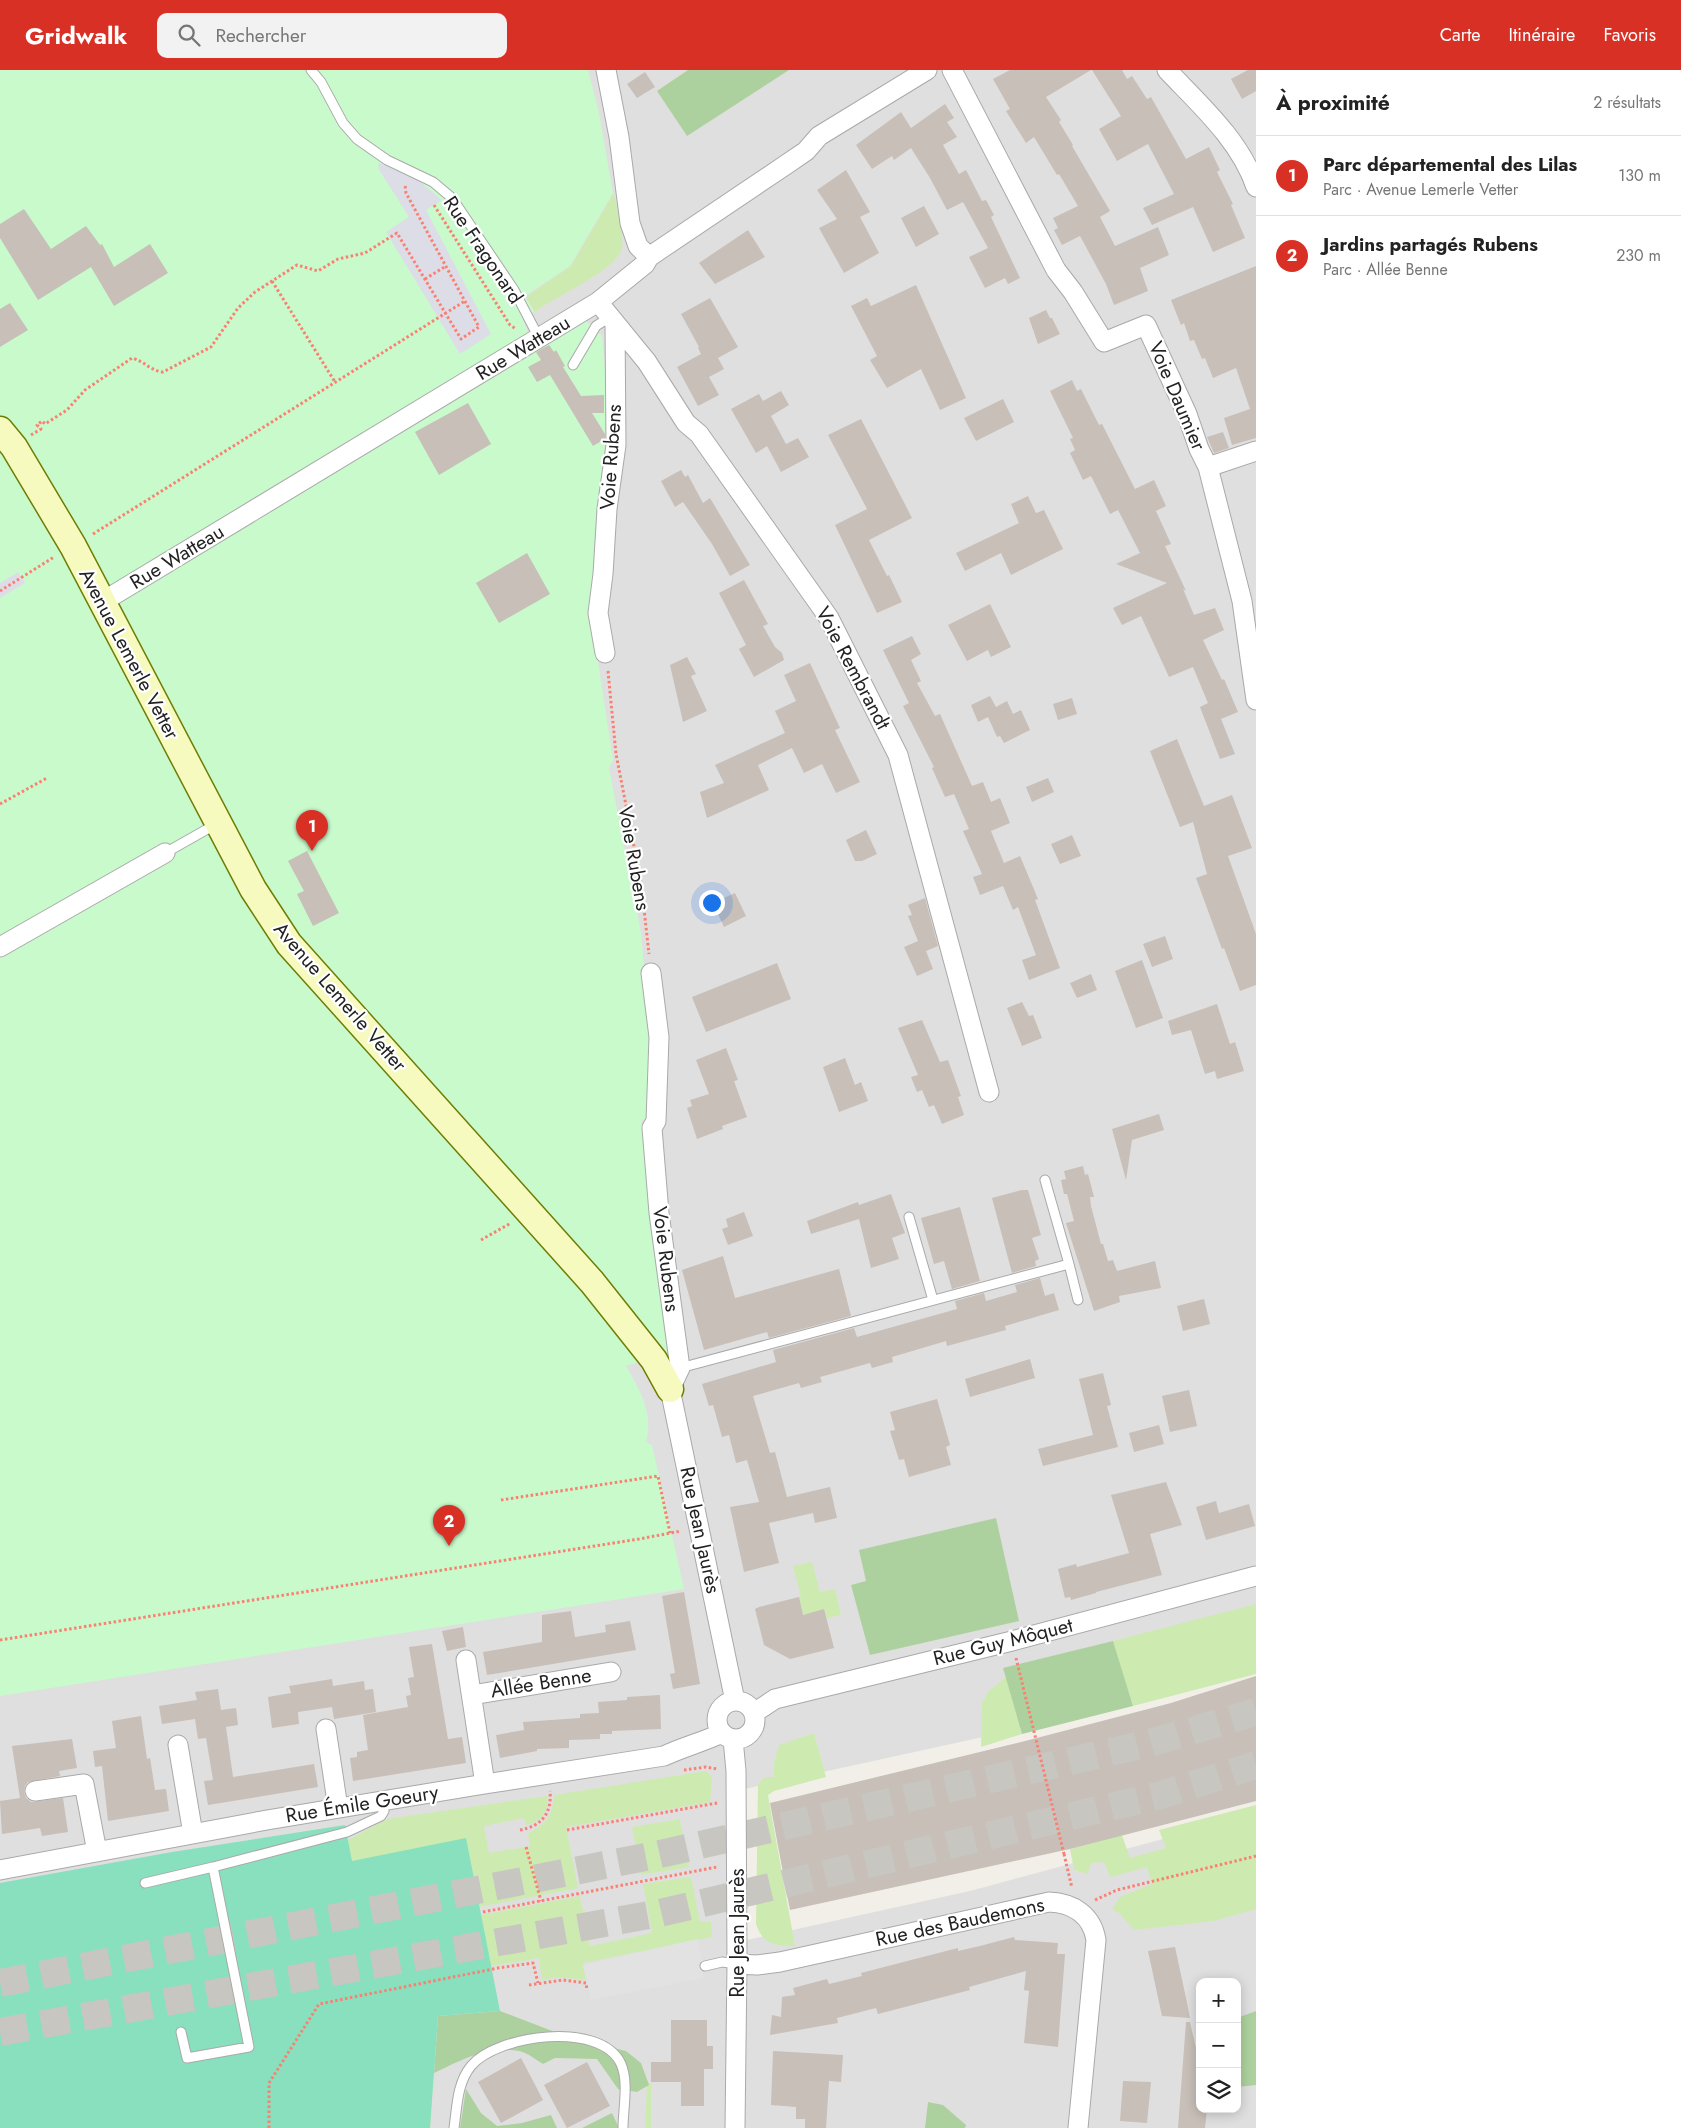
<!DOCTYPE html>
<html lang="fr">
<head>
<meta charset="utf-8">
<style>
	:root { --surface:#fff; --page:#f2f2f2; --text:#222; --muted:#767676; --line:#e0e0e0; --accent:#d93025 }
	body { margin:0; font-family:Jost,sans-serif; background:var(--page); color:var(--text) }
	.controls { position:absolute; right:15px; bottom:15px; display:grid; overflow:hidden; border-radius:10px; box-shadow:0 2px 12px #0003 }
	.controls button { width:45px; height:45px; display:grid; place-items:center; padding:0; border:0; border-bottom:1px solid var(--line); background:var(--surface); color:var(--text); font:25px sans-serif }
	.you { position:absolute; left:711px; top:832px; width:18px; height:18px; margin:-12px; border:4px solid #fff; border-radius:50%; background:#1a73e8; box-shadow:0 0 0 8px #1a73e833 }
	.badge { display:grid; place-items:center; width:32px; height:32px; border-radius:50%; background:var(--accent); color:#fff; font-size:16px; font-weight:700 }
	.pin { position:absolute; translate:-50% -41px; filter:drop-shadow(0 1px 2px #0008) }
	.pin::after { content:''; position:absolute; top:26px; width:18px; height:15px; background:inherit; clip-path:polygon(0 0,100% 0,50% 100%) }
	.list { margin:0; padding:0; list-style:none }
	h2 { display:flex; justify-content:space-between; align-items:center; height:65px; margin:0; padding:0 20px; font-size:21px }
	h2 small { font-size:16px; font-weight:400; color:var(--muted) }
	.list li { display:grid; grid-template-columns:32px 1fr auto; gap:15px; align-items:center; box-sizing:border-box; height:80px; padding:0 20px; border-top:1px solid var(--line) }
	.list b { display:block; font-size:19px; white-space:nowrap }
	.list p { margin:0; font-size:16px; white-space:nowrap; color:var(--muted) }
	.list em { font-size:16px; font-style:normal; color:var(--muted) }
	.icon { flex:none; width:28px; height:28px; fill:none; stroke:currentColor; stroke-width:2; stroke-linecap:round; stroke-linejoin:round }
	.map { position:relative; flex:none; width:1256px; height:2058px; overflow:hidden }
	header { display:flex; align-items:center; gap:30px; box-sizing:border-box; height:70px; padding:0 25px; background:var(--accent); color:#fff }
	header strong { font-size:24px }
	nav { display:flex; gap:28px; margin-inline-start:auto; font-size:18px }
	.search { width:350px; height:45px; background:var(--page); display:flex; align-items:center; gap:12px; box-sizing:border-box; padding:0 18px; border-radius:10px; color:var(--muted); font-size:19px }
	main { display:flex }
	aside { flex:1; background:var(--surface) }
	.map>svg:first-child { display:block }
	.residential { fill:#e0dfdf; fill-rule:evenodd }
	.grass { fill:#cdebb0 }
	.forest { fill:#add19e }
	.park { fill:#c8facc }
	.pitch { fill:#88e0be }
	.parking { fill:#e2e2e2 }
	.plaza { fill:#dddde8 }
	.building { fill:#c7bfb8 }
	.lines { fill:none; stroke-linecap:round; stroke-linejoin:round }
	.highway-tunnel { stroke:#c8c6c1; stroke-width:28; stroke-dasharray:28 14; stroke-linecap:butt }
	.lane-casing { stroke:#a9a9a9; stroke-width:11 }
	.street-casing { stroke:#a9a9a9; stroke-width:21 }
	.secondary-casing { stroke:#707d05; stroke-width:29 }
	.path { stroke:#fa8072; stroke-width:3; stroke-dasharray:2.5 2.5; stroke-linecap:butt }
	.lane { stroke:#fff; stroke-width:9 }
	.street { stroke:#fff; stroke-width:19 }
	.secondary { stroke:#f7fabf; stroke-width:26 }
	.path-bridge { stroke:#fa8072; stroke-width:3; stroke-dasharray:2.5 2.5; stroke-linecap:butt }
	.labels { text-anchor:middle; dominant-baseline:central; stroke-width:4.5; stroke-linejoin:round; paint-order:stroke }
	.street-label { font-size:20px; fill:#222; stroke:#fff }
</style>
</head>
<body>
<header>
<strong>Gridwalk</strong>
<div class="search"><svg class="icon" aria-label="search" viewBox="0 0 24 24"><circle cx="10" cy="10" r="6"/><path d="M15 15l6 6"/></svg>Rechercher</div>
<nav><a>Carte</a><a>Itinéraire</a><a>Favoris</a></nav>
</header>
<main>
<div class="map">
<svg width="1256" height="2058" viewBox="0 0 1256 2058">
	<rect width="100%" height="100%" fill="#f2efe9"/>
	<path class="residential" d="M0,0h1256v1595l-259,69 -252,55 2,151 223,-49 286,-77v314h-1256zM1200,1912h37v127h-37z"/>
	<path class="grass" d="M614,123c3,14 12,46 7,58 -9,22 -66,45 -86,61l-9,-15 45,-31z
		M812,1492l8,30 15,-3 6,26 -15,3 -2,-8 -21,5 -4,-18 2,-1 -8,-30z
		M1256,1534v70l-123,32 -20,-65z
		M1006,1607l16,57 -41,13 1,-44 7,-12z
		M814,1663l12,44 -52,14 -6,4 27,151c-20,0 -32,-1 -39,-22l2,-140 7,-7h9v-14l5,-18z
		M706,1701l6,6 -2,25 -144,25 12,61 -99,19 2,8 99,-19 10,50 62,-13 -9,-49 48,-7 9,45h11l1,15 -129,26 3,17 -27,-3 -17,3 -3,-22 -48,8 1,5 -178,36 121,45 -5,76h-264l68,-259 114,-29 39,-21 160,-23c2,16 -5,25 -21,29l-2,-7 -40,8 5,27 37,-6 4,-1 -2,-12c19,-12 24,-17 26,-39z
		M1256,1735v104l-43,12 -79,9 -15,-17 -7,-4 8,-12 32,-13 -5,-17 -37,10 -6,-15 -13,1 -3,11 -14,-4 -4,-21 52,-14 8,23 36,-10 -7,-18z
		M680,1749l9,48 -48,8 -9,-48z
		M628,2013h23v45h-6l2,-41h-19z"/>
	<path class="forest" d="M688,0h101l-102,66 -30,-45z
		M996,1448l23,103 -149,34 -19,-70 15,-4 -7,-31z
		M1113,1571l20,65 -111,28 -19,-66z
		M500,1941l68,26 58,14 15,12 8,22 -12,7 -19,-3 -21,-30 -42,-1 -12,6c-7,-4 -16,-12 -24,-13 -31,-6 -58,9 -85,22l4,-57z
		M1256,1941v74l-19,2v-69z
		M466,2019l15,24 16,13 25,-3 29,-8 6,13h-97z
		M928,2032l15,3 23,20 -1,3h-40z
		M612,2043l7,15h-37z"/>
	<path class="park" d="M0,0h588l11,43 14,80 -43,73 -45,30 9,16 -11,8 12,30 50,-30 17,16 9,99 -12,62 -8,119 22,144 -4,8 32,165 11,124 -5,61 -6,3 11,82 22,148 -48,15c14,24 28,48 20,76l6,3 32,144 -684,107z"/>
	<path class="pitch" d="M345,1755l7,36 114,-23 34,173 -62,5 -8,112h-430v-245l172,-31z"/>
	<path class="parking" d="M698,1869l6,39 -113,22 -8,-35z"/>
	<path class="plaza" d="M379,93l40,18 23,19 -16,10 65,124 -31,20 -74,-122 23,-15 -31,-49z
		M18,502l7,11 -25,15v-15z"/>
	<path class="building" d="M1010,0h81l-45,27 15,23 -2,2 14,23 -1,1 38,65 -10,6 15,29 43,-19 11,28 -29,13 8,23 -34,14 -8,-21 -26,-48 -18,9 -8,-15 4,-2 -5,-10 25,-12 -19,-32 -2,1 -23,-38 -8,6 -20,-32 4,-2 -17,-30z
		M1092,0h30l5,9 5,-3 15,23 4,-2 35,62 23,-12 11,23 -3,2 16,32 -2,1 14,33 -32,14 -20,-45 -41,18 -9,-17 31,-14 -26,-50 -31,17 -18,-32 22,-13z
		M1248,0h8v21l-14,8 -11,-20z
		M645,2l10,15 -18,11 -10,-14z
		M945,34l9,14 -7,4 10,15 -14,8 16,29 7,-4 16,31 4,-1 8,15 -3,2 29,61 -12,6 -3,-6 -20,10 -16,-31 19,-9 -25,-46 -16,8 -17,-32 -19,-30 -17,12 -2,-4 -20,13 -16,-24 45,-33 10,16z
		M846,100l24,42 -10,5 19,36 -35,20 -25,-45 18,-9 -20,-29z
		M924,136l15,28 -23,13 -15,-29z
		M24,139l27,40 35,-23 14,19 2,-1 12,23 36,-23 18,29 -54,33 -23,-39 -53,33 -38,-62v-14z
		M748,160l17,27 -50,27 -16,-21z
		M1256,196v172l-24,7 -8,-27 26,-9 -14,-41 -23,10 -8,-20 -3,1 -8,-19 -4,1 -6,-18 -3,2 -10,-25z
		M916,215l50,113 -26,12 -19,-41 -34,19 -17,-28 7,-4 -26,-50 16,-8 4,8z
		M710,228l28,49 -20,11 6,11 -15,8 10,18 -21,11 -21,-39 24,-13 -3,-6 1,-1 -18,-33z
		M10,233l18,27 -28,17v-38z
		M1046,240l4,8h2l8,16 -22,10 -9,-26z
		M549,275l5,7 2,-2 9,16 -2,1 18,29 23,-1v18h-12l13,21v5l-12,7 -43,-71 -13,7 -9,-15 13,-7 -5,-8z
		M1072,310l5,11 4,-2 18,36 3,-1 33,65 19,-9 12,26 -10,5 15,33 -6,2 21,45 -3,-2 11,26 21,-7 9,22 -21,10 19,40 2,-1 14,33 -17,7 14,35 -15,5 -20,-52 8,-4 -15,-36 -24,10 -28,-61 -19,9 -9,-17 54,-25 -51,-19 24,-11 -22,-43 -8,4 -19,-38 -8,4 -13,-27 5,-3 -5,-11 3,-1 -23,-47z
		M781,321l8,14 -18,11 15,28 12,-6 11,19 -28,15 -14,-26 -11,7 -25,-44 28,-15 4,7z
		M1003,329l11,23 -38,19 -12,-23z
		M468,333l23,41 -52,31 -24,-43z
		M861,349l51,99 -43,22 18,36 2,-1 13,27 -25,11 -42,-88 32,-16 -39,-74z
		M1223,362l6,16 -15,5 -7,-16z
		M681,400l4,7 3,-2 15,28 7,-5 40,67 -20,11 -18,-32 -29,-42 -8,5 -14,-26z
		M1028,426l8,17 8,-3 19,39 -52,26 -10,-22 -36,18 -9,-18 63,-30 -8,-19z
		M527,483l23,41 -51,29 -23,-40z
		M744,510l24,44 -5,2 12,21 7,6 2,7 -30,17 -15,-28 7,-4 -27,-52z
		M990,534l21,43 -20,10 -3,-7 -21,11 -19,-36z
		M912,566l9,18 -10,6 10,21 -4,2 18,33 5,-2 32,72 11,-4 8,20 9,-4 10,25 -19,8 13,32 16,-7 18,43 -3,1 25,68 -31,12 -7,-20 14,-5 -18,-48 -5,3 -10,-24 -23,9 -7,-18 9,-3 -19,-43 6,-2 -15,-35 -9,3 -13,-29 2,-1 -31,-61 6,-3 -26,-53z
		M687,587l9,17 -5,2 16,35 -24,11 -13,-57z
		M810,593l30,65 -5,2 25,52 -24,11 -14,-29 -18,9 -12,-25 -34,17 11,25 -62,28 -7,-26 24,-9 -9,-18 70,-32 -10,-22 21,-10 -12,-26z
		M990,626l6,11 11,-6 6,13 8,-4 9,20 -26,13 -4,-7 -3,1 -9,-20 -10,5 -7,-17z
		M1072,628l5,16 -19,6 -5,-16z
		M1177,669l27,67 28,-11 20,53 -24,8 28,78v51l-16,6 -16,-43 -2,1 -26,-71 11,-4 -14,-52 -13,5 -30,-76z
		M1048,708l6,14 -22,10 -6,-15z
		M866,760l11,24 -15,7h-7l-9,-21z
		M1072,765l9,21 -21,8 -9,-20z
		M307,781l32,62 -26,13 -16,-32 7,-3 -16,-30z
		M735,823l11,23 -22,11 -11,-24z
		M925,828l13,48 -12,5 7,18 -16,7 -13,-29 14,-6 -10,-25 4,-1 -4,-10z
		M1165,866l8,23 -21,8 -9,-23z
		M1142,890l21,58 -27,10 -21,-57z
		M777,893l14,36 -85,33 -14,-35z
		M1091,904l6,16 -20,8 -7,-15z
		M1022,932l7,14 4,-1 9,23 -20,8 -15,-38z
		M1217,934l13,40 5,-2 9,29 -27,8 -2,-8 -10,3 -14,-44 -19,5 -4,-14z
		M922,950l18,42 8,-2 13,36 -3,1 6,18 -22,9 -8,-19 -5,2 -7,-17 -5,2 -6,-15 7,-2 -20,-47z
		M726,978l12,32 -4,1 13,36 -25,9 1,3 -26,10 -10,-31 5,-2 -2,-6 19,-6 -13,-34z
		M845,988l10,27 6,-3 7,19 -29,11 -16,-45z
		M1159,1044l5,16 -32,10 -6,40 -14,-51z
		M1083,1096l2,9 3,-1 6,23h-4l1,9 10,38h2l5,17 5,-1 4,11 38,-10 6,27 -42,8 1,6 -26,9 -28,-88 8,-2 -7,-27h-3l-3,-14 5,-1 -2,-8z
		M1022,1120h6l13,45 -9,3 7,21 -4,2 1,5 -24,7 -20,-75z
		M891,1124l14,39 -13,5 7,21 -28,9 -12,-49 -48,15 -4,-13 51,-19 1,3z
		M960,1137l20,74 -28,8 -8,-28 -10,3 -13,-46z
		M744,1142l9,24 -25,9 -6,-16 6,-2 -2,-8z
		M723,1186l12,42 104,-29 12,47 -82,22 -2,-6 -63,18 -22,-80z
		M1040,1208l5,18 9,-3 5,17 -54,16 1,4 -59,16 -1,-5 -54,16 1,5 -21,6 -2,-5 -32,9 -18,5 2,5 -21,6 -2,-5 -46,13 17,57 5,-1 12,45 43,-10 7,31 -22,5 -2,-10 -44,10 10,40 -35,9 -14,-65 29,-5 -12,-42 -11,3 -7,-28 -7,2 -9,-32 -4,1 -7,-22 74,-22 -3,-12 81,-22 3,9 100,-28 -2,-8 29,-8 2,8 31,-9 -2,-7z
		M1204,1229l6,25 -27,7 -6,-25z
		M1030,1289l5,19 -65,19 -5,-18z
		M1103,1303l8,32 -4,1 11,41 -75,19 -5,-17 55,-14 -14,-56z
		M1189,1320l8,36 -27,6 -8,-36z
		M937,1329l13,46 -4,2 5,18 -42,12 -5,-18 -5,1 -9,-29 5,-1 -5,-18z
		M1159,1355l5,19 -30,8 -5,-19z
		M1166,1412l16,43 -32,9 12,41 -66,17v1l-25,7 -1,-3 -5,1 -7,-29 18,-5 1,3 52,-14 -18,-58z
		M1216,1431l3,12 30,-9 6,22 -49,14 -10,-33z
		M684,1522l16,92 -27,5 -3,-15 5,-1 -13,-77z
		M799,1527l4,18 21,-6 10,39 -44,11 -26,-14 -9,-36 4,-2z
		M571,1541l4,26 31,-5 -1,-7 25,-4 6,29 -149,25 -4,-23 59,-10v-27z
		M463,1557l3,20 -19,4 -5,-20z
		M432,1574l16,95 14,-2 4,26 -113,18 -3,-23 7,-1v-5l11,-2 -5,-35 45,-8 -2,-11 5,-1 -3,-17 6,-1 -5,-30z
		M1256,1606v125l-186,48 -280,61 -20,-107 259,-63 142,-37z
		M332,1609l1,7 31,-5 1,9 8,-1 3,23 -42,7 -2,-12 -34,5 1,12 -27,4 -4,-31 23,-4 -2,-7z
		M218,1619l3,21 15,-2 2,17 -12,2 7,50 81,-13 4,23 -110,18 -4,-24 9,-1 -7,-42 -8,1 -3,-20 -33,5 -3,-18 38,-6 -2,-8z
		M660,1625l1,34 -49,2v3h-12v5l-31,1v8l-32,1v2l-37,7 -4,-23 28,-5 -1,-8 57,-4v-4l19,-1 -1,-11 29,-2v-3z
		M141,1646l6,43 3,-1 5,32 11,-1 3,22 -61,10 -6,-55 -7,1 -2,-16 23,-3 -4,-27z
		M72,1669l5,29 -18,3 1,5 -32,6 -3,4 -1,6 2,6 5,4 32,-4 5,34 -26,4 -2,-8 -38,6 -2,-33 20,-3 -8,-52z
		M1014,1867l1,3 43,3 -1,11h8l-7,93 -34,-4 5,-52 -5,-1 2,-19 -57,16 1,3 -92,24 -2,-6 -39,10 1,5 -68,12 2,-20 9,2 1,-20 13,-2 -2,-7 34,-9 2,5 33,-8 -1,-3 54,-14 43,-11v3l22,-5z
		M1175,1877l11,51 4,20 -28,-2 -14,-65z
		M671,1950h36v26h6v23h-9v37h-23v-24h-30v-20h20z
		M1186,1952h4l10,44v43h7l-2,19h-27z
		M773,1981l70,4 -2,27 -12,-1 -3,47h-21v-9h-9v-12l-25,-2z
		M521,1988l22,42 -42,23 -23,-41z
		M587,1992l23,44 -43,22 -23,-43z
		M1123,2011l28,1 -4,41 -27,-2z"/>
	<g class="lines">
		<path class="highway-tunnel" d="M0,1913l656,-128 494,-112 106,-31
			M0,1962l660,-119 501,-118 95,-30"/>
		<g class="lane-casing">
			<path id="lane" d="M311,0l10,12 22,41 14,16 30,21 46,22 19,16 62,92 25,48
				M573,295l23,-39 14,-9
				M165,783l53,-30
				M909,1147l24,83
				M1069,1194l9,36
				M680,1298l389,-104 -24,-84
				M145,1813l68,-16
				M705,1896l17,-4 15,2
				M181,1962l6,26 62,-11 -36,-180 134,-35 34,-16 3,-5 -2,-10
				M454,2058c3,-21 3,-45 17,-62 25,-31 130,-46 150,-2 8,18 2,45 2,64"/>
		</g>
		<g class="street-casing">
			<path id="street" d="M606,0l13,67 11,86 8,23 11,11
				M952,0l104,200 17,22 31,50 42,-17 41,89 12,35 9,18 34,134 14,99
				M1167,0c33,35 73,70 89,117
				M598,232l49,60 39,61 13,11 130,184 69,137 91,337
				M1208,397l48,-16
				M102,532l496,-300 47,-38 4,-7 138,-93 19,-13 13,-15 108,-66
				M605,583l-7,-40 5,-39 4,-65 9,-64 -1,-121
				M0,877l165,-94
				M651,903l8,64 -3,84 -4,7 7,85 21,155 -10,21 65,312
				M466,1590l19,124
				M472,1625l139,-23
				M717 1650a19 19 0 1 1 38 0a19 19 0 1 1-38 0Z
				M754,1643l21,-14 237,-58 244,-65
				M326,1659l12,79
				M733,1669l3,32 1,193 -2,164
				M178,1675l15,89
				M35,1721l49,-7 13,68
				M0,1800l267,-50 218,-36 179,-28c19,-9 39,-14 58,-23
				M737,1894l20,1 23,-3 269,-60c24,1 43,13 47,38l-18,188"/>
		</g>
		<g class="secondary-casing">
			<path id="secondary" d="M0,360l14,17 59,99 180,343 36,55 303,338 62,78 16,29"/>
		</g>
		<path class="path" d="M434,135l76,120 6,4
			M425,209l21,-13
			M272,211l63,101
			M31,365l10,-6 -4,-4 5,-4 3,3 22,-14 18,-20 47,-32c12,3 19,13 31,14l48,-25 27,-39 17,-16 42,-27 21,6 20,-12 27,-6 32,-20 64,106 18,-12 -73,-134 -1,-8
			M93,464l372,-233
			M0,521l54,-34
			M608,601l8,83 25,128 8,72
			M0,734l47,-26
			M481,1170l30,-17
			M501,1430l157,-24 12,57
			M0,1570l639,-101 42,-8
			M1016,1588l13,53
			M684,1700l22,-3 11,2
			M520,1760c22,-4 32,-17 30,-39
			M567,1760l150,-27
			M526,1777l15,54
			M1064,1784l8,34
			M1095,1830l22,-10 139,-34
			M483,1842l234,-45
			M529,1915l34,-5 23,3 1,7
			M269,2058v-45l50,-79 179,-36 35,-5 5,20"/>
		<use href="#lane" class="lane"/>
		<use href="#street" class="street"/>
		<use href="#secondary" class="secondary"/>
		<path class="path-bridge" d="M1029,1641l35,143"/>
	</g>
	<g class="labels">
		<g class="street-label">
			<text transform="translate(483 180) rotate(56)">Rue Fragonard</text>
			<text transform="translate(523 278) rotate(-31)">Rue Watteau</text>
			<text transform="translate(1177 326) rotate(67)">Voie Daumier</text>
			<text transform="translate(611 387) rotate(-86)">Voie Rubens</text>
			<text transform="translate(177 487) rotate(-31)">Rue Watteau</text>
			<text transform="translate(129 584) rotate(62)">Avenue Lemerle Vetter</text>
			<text transform="translate(853 598) rotate(62)">Voie Rembrandt</text>
			<text transform="translate(634 788) rotate(80)">Voie Rubens</text>
			<text transform="translate(340 927) rotate(49)">Avenue Lemerle Vetter</text>
			<text transform="translate(666 1189) rotate(83)">Voie Rubens</text>
			<text transform="translate(700 1460) rotate(78)">Rue Jean Jaurès</text>
			<text transform="translate(1003 1572) rotate(-14)">Rue Guy Môquet</text>
			<text transform="translate(541 1613) rotate(-9)">Allée Benne</text>
			<text transform="translate(362 1734) rotate(-9)">Rue Émile Goeury</text>
			<text transform="translate(960 1852) rotate(-12)">Rue des Baudemons</text>
			<text transform="translate(737 1863) rotate(-90)">Rue Jean Jaurès</text>
		</g>
	</g>
</svg>
<div class="controls">
<button>+</button>
<button>−</button>
<button><svg class="icon" aria-label="layers" viewBox="0 0 24 24"><path d="M12 4l9 5-9 5-9-5zM3 14l9 5 9-5"/></svg></button>
</div>
<div class="you"></div>
<div class="pin badge" style="left:312px;top:781px">1</div>
<div class="pin badge" style="left:449px;top:1476px">2</div>
</div>
<aside>
<h2>À proximité<small>2 résultats</small></h2>
<ul class="list">
<li><span class="badge">1</span><div><b>Parc départemental des Lilas</b><p>Parc · Avenue Lemerle Vetter</p></div><em>130 m</em></li>
<li><span class="badge">2</span><div><b>Jardins partagés Rubens</b><p>Parc · Allée Benne</p></div><em>230 m</em></li>
</ul>
</aside>
</main>
</body>
</html>
